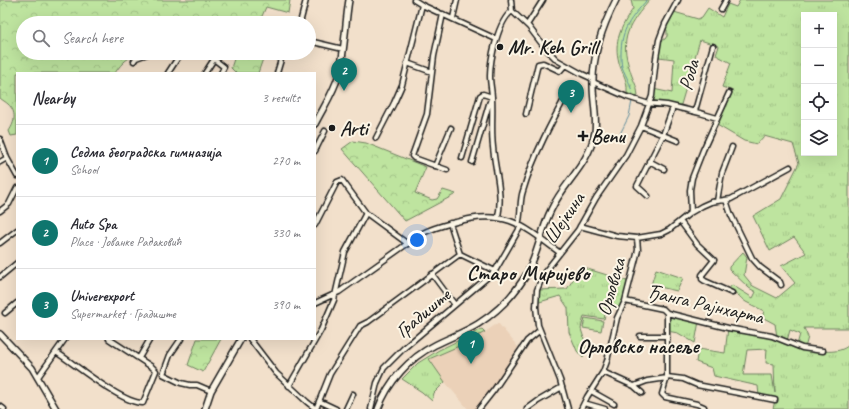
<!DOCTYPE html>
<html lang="en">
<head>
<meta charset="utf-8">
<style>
	:root { --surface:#fff; --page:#f2f2f3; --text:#2b2b33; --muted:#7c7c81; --line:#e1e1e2; --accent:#0f766e }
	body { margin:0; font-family:Caveat,sans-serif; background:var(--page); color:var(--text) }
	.controls { position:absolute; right:12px; top:12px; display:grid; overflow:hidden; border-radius:0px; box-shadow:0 4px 16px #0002 }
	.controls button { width:36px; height:36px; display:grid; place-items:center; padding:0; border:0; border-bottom:1px solid var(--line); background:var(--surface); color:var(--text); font:20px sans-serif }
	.you { position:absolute; left:417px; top:240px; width:14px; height:14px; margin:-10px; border:3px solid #fff; border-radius:50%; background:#1a73e8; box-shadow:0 0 0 6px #1a73e833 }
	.badge { display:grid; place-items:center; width:26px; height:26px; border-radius:50%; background:var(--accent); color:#fff; font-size:13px; font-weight:700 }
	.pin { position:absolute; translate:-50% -33px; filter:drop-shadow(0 1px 2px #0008) }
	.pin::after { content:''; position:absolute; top:21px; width:14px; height:12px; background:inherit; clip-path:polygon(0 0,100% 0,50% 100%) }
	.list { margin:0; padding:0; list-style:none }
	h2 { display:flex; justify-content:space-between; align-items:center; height:52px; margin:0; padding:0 16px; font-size:17px }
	h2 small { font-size:13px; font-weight:400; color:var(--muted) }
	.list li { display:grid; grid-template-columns:26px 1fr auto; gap:12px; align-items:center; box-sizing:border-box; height:72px; padding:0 16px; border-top:1px solid var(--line) }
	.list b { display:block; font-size:15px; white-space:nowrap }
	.list p { margin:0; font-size:13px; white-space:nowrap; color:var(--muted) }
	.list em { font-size:13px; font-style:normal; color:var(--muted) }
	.icon { flex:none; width:22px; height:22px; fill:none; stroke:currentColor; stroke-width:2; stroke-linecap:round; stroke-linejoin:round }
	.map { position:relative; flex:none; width:849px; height:409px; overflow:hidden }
	.search { position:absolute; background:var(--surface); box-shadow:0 4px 16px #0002; left:16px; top:16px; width:300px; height:44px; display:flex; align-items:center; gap:10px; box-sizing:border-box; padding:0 14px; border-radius:22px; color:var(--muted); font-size:15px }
	.panel { position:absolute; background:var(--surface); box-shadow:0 4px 16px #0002; left:16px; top:72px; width:300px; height:268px; border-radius:0px }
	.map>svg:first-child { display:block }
	.built { fill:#ebd1b8 }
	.grass { fill:url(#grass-tufts); stroke:#6d805e; fill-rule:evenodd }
	.forest { fill:url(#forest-crowns); stroke:#6d805e }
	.pitch { fill:#bee49f; stroke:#6d805e }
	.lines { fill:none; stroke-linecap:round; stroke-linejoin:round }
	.stream { stroke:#628d9c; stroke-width:1 }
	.minor-casing { stroke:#1c1c1c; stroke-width:7 }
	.major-casing { stroke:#1c1c1c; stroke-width:8 }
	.minor { stroke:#fcf5e5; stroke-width:4 }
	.major { stroke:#fcf5e5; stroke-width:5 }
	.poi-dot { fill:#1c1c1c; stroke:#fcf5e5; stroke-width:1.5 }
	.labels { text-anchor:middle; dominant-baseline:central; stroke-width:4; stroke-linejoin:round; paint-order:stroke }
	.poi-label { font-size:20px; font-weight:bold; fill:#1c1c1c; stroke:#fcf5e5; text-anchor:start }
	.street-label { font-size:20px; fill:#1c1c1c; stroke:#fcf5e5 }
	.neighbourhood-label { font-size:21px; font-weight:bold; fill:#1c1c1c; stroke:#fcf5e5 }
</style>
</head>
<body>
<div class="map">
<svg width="849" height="409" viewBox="0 0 849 409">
	<defs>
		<pattern id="grass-tufts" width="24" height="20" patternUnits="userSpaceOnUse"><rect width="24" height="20" fill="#bee49f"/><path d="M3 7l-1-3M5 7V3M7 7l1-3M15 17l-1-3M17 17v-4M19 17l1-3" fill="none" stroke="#a3c388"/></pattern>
		<pattern id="forest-crowns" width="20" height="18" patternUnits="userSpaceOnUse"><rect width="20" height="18" fill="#bee49f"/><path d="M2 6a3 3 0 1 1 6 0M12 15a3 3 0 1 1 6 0" fill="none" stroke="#a3c388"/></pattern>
	</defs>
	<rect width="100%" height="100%" fill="#f2e0cb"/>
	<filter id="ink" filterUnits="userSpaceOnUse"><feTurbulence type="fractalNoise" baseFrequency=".025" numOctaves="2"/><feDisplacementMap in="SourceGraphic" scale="8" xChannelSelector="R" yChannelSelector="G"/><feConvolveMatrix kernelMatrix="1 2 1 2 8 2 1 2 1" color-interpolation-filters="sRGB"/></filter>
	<g filter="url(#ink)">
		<path class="built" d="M498,323l20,24 -11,21 -22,30 -9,11h-8l-23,-27 -16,-23 30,-13 26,-14z"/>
		<path class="grass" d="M631,0h19c-21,24 -31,38 -20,70 3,11 7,14 8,26l-3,1 -8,-4c1,-16 -7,-21 -9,-35 -4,-18 5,-35 15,-49z
			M740,0h109v328h-45l4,9 -3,11c14,3 33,7 44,-3v64h-76l2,-9 -16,-4 -1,-10 -44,-10 -2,-8 -16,-6 2,-13 27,4 3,-25 49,9 -2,-13 -13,-7 2,-6c-6,-3 -12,-6 -18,-9 -8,-5 -7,-10 -19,-11l5,-6 21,13 3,-6 -7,-4 -20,-19v-2l14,-15 4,5 -3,18 9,11 24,12 18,-15 -14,-17 25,-13 -12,-16 -24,14 -17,-35 28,-17 18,-36 -6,-19 -29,-8 -7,8 -13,-3 -27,-16 16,-34 -11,-4 9,-24 -15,-8 3,-9 -19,-6 -20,68 -30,-5 3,-14 19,4 2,-34 -15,-2 2,-16 4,-2 2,-3v-6l-2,-1 9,-17 24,7 4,-2 6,-9 14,9 6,-13 8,3zM804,15h30v138h-30zM790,330l10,4 -3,11 -10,-4zM767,349l-1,14 8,1 1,29 -3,-18h-29l4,-25z
			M217,15l8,4 2,4h-13z
			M581,267l49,15 -8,26 -15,-1 -3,12 -20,-3 -3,13 5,16 -3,13 -6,-7 -8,-19 -1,-24 -8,-12 -24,7 1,-13 30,-1z
			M656,269l27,9 -6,13 -26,-6z
			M667,313l32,8 -4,22 -17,-10 -11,-2z
			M482,329l3,3 -26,14 -30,13 16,23 -11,11 -2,8 -10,-9 -20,-13 16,-16 21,-13z"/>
		<path class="forest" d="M0,0h290l-2,13 -22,-6 -7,16h-32l-2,-4 -8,-4 -3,8h-191v30h119c-13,3 -20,9 -27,20h-98v62l-6,1 -2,-5c6,-9 8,-19 -1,-27 -2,-2 -6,-4 -8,-6z
			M236,53h29l-7,20h-22l-5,-5z
			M353,141l13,2 60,24 -11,26 17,7 5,-1 6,-9 13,4 -51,27 -63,-72z
			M197,339h24l-18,33 -15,-7z"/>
		<path class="pitch" d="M585,318l18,3 -2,10 -18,-3z"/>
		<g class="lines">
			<path class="stream" d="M632,96c0,-11 -6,-19 -10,-29 -1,-4 -1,-9 -1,-13 0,-25 10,-36 26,-54
				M620,134l9,-18 3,-15"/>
			<g class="minor-casing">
				<path id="minor" d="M414,0l8,5 74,34
					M511,0l1,11
					M721,9l5,-9
					M512,11l17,16 16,21 12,12 25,14 11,5
					M443,14l-9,42 -7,58 -15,42 2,2 33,12
					M453,18l4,-18
					M300,23l6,-23
					M527,25l16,-25
					M309,41l34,8
					M215,60l9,7 -3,6
					M134,61l2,-3 14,-5
					M407,63l25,9
					M168,73l13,-20
					M205,73l13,-20
					M277,73l6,-20
					M593,82l34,15 19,6 21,2 33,8 17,5
					M695,111l18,-65
					M526,114l12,-50 5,-1 17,8 5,-6
					M641,126l37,15
					M376,138l18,-35 8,-18 20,-80
					M0,139l7,19 10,18
					M315,151l10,-20
					M462,158l18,-62 3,-2 9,3 -3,7 -17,58
					M649,161l15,8
					M0,162l7,-4
					M435,166l16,-38
					M648,196l-11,-10 26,-51 9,-25
					M726,200l5,15 21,43 8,9 20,15 1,3
					M717,201l5,-28 10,-26
					M0,211l9,-7 8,-16
					M691,212l-1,-22 2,-12 11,-28 26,-57
					M498,217c5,-24 -3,-46 -5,-70 -2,-17 0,-33 -1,-49 0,-7 -2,-14 -2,-22 0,-16 8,-55 22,-65
					M680,221l17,23 17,16 -12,15v4l3,2 27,12
					M450,223l10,31 35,17
					M315,225l22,-43 5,-2 24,33 42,31
					M518,225c4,-12 1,-23 5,-34 10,-35 30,-72 48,-104
					M580,226l37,10 20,2 24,-4 8,-4 21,-17 12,-7 9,-4 20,-3 59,-32
					M0,243l17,-13
					M432,274l23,31
					M0,277l17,-14
					M625,301l38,8 4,4 61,15 44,8 30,12 21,3
					M315,303l24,-11 82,-58c11,-6 23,-9 35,-12 48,-14 67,3 104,31
					M5,313l12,-10
					M667,313v64l-5,17 3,3 32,7 7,3
					M640,336h27
					M181,339l-11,16 -7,19 18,9 9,2h7l14,6
					M250,339l26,34 31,29 9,7
					M56,352c19,12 67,52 87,51l13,-32 -4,-4 -43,-28
					M139,358l11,-19
					M603,372l31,14 8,7
					M38,377l27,-38
					M667,377l16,2 14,6 78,15
					M289,386l32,-56 13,-30 11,-48 21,-39
					M634,386l13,-5 20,-3
					M591,391l23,13
					M319,401l17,8
					M584,403l21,6
					M0,406l4,3
					M316,409l14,-35 30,-48 8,-4 92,-68
					M346,409l7,-15
					M371,409l6,-26 7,-15 20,-20 91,-77 26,-45
					M479,409l15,-19 33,-49 13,-11
					M527,409l11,-8 24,-14
					M568,409l-8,-29 -22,-55 -2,-18 1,-17 7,-17 34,-43 18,-32 30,-43 15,-29 11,-30 4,-38 3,-18 6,-16 13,-24
					M581,409l6,-12 16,-25 4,-11 10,-43 8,-17 13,-51 -1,-12"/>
			</g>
			<g class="major-casing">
				<path id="major" d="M315,124c8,-16 19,-32 24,-50 6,-24 6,-50 10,-74
					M0,334l32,34 24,41
					M205,409l6,-18 30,-52
					M378,409c10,-27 31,-51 57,-64 14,-7 30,-13 43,-21 19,-12 35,-28 47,-47 13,-21 15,-45 26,-67 14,-30 37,-43 44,-78 2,-15 -2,-31 -2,-46 -1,-30 9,-59 23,-86"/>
			</g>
			<use href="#minor" class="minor"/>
			<use href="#major" class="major"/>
		</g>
	</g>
	<g class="poi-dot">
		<circle cx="500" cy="47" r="4"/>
		<circle cx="332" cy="128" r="4"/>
		<path d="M581 130h4v4h4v4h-4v4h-4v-4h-4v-4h4z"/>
	</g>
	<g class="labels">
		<g class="poi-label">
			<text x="508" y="47">Mr. Keh Grill</text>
			<text x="340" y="128">Arti</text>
			<text x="591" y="136">Benu</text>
		</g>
		<g class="street-label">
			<text transform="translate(689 75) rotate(-75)">Рода</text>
			<text transform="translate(564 218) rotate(-56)">Шејкина</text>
			<text transform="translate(611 287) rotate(-74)">Орловска</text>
			<text transform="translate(705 304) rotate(13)">Ђанга Рајнхарта</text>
			<text transform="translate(423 313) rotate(-40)">Градиште</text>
		</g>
		<g class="neighbourhood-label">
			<text x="528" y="273">Старо Миријево</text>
			<text x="638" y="346">Орловско насеље</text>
		</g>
	</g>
</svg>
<div class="controls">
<button>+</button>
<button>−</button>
<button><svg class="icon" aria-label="locate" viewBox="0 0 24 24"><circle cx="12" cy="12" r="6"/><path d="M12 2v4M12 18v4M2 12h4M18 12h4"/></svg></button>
<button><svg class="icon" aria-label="layers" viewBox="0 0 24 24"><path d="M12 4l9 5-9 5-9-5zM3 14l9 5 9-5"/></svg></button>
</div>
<div class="you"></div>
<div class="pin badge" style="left:471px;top:364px">1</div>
<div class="pin badge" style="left:344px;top:91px">2</div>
<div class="pin badge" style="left:571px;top:113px">3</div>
<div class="search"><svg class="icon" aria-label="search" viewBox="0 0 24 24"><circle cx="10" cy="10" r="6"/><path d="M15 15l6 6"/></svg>Search here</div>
<section class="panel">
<h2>Nearby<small>3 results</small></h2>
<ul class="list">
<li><span class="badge">1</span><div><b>Седма београдска гимназија</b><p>School</p></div><em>270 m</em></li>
<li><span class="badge">2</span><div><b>Auto Spa</b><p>Place · Јованке Радаковић</p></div><em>330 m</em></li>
<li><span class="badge">3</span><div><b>Univerexport</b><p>Supermarket · Градиште</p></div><em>390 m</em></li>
</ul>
</section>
</div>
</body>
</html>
